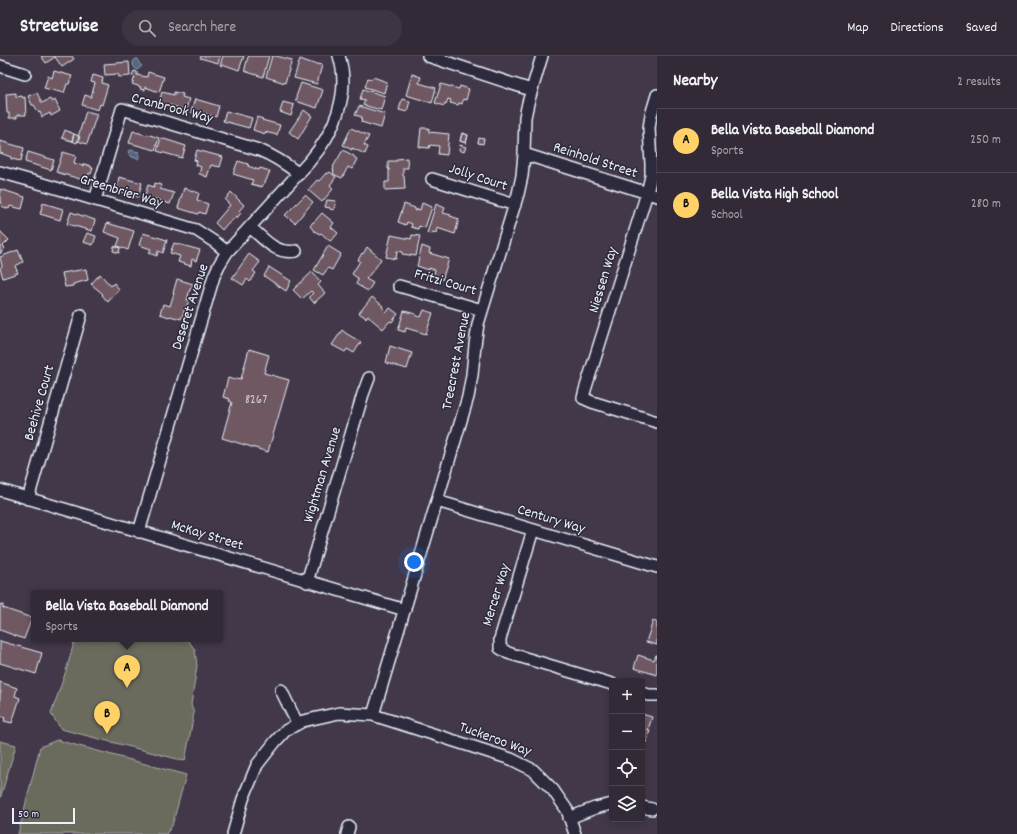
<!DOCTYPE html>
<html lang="en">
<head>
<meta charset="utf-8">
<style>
	:root { --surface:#322a37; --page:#3d3642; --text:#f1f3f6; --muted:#a8a7ad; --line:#4d4652; --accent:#ffd166 }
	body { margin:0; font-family:Dekko,sans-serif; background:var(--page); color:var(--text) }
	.controls { position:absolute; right:12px; bottom:12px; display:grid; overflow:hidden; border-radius:4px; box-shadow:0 2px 10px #0003 }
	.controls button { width:36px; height:36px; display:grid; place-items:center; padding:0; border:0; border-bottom:1px solid var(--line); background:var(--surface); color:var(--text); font:20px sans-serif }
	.scale { position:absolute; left:12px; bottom:10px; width:63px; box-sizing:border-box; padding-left:4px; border:2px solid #e8f1f8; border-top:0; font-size:11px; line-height:14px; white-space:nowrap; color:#e8f1f8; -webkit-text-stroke:3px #2f2a3d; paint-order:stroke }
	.you { position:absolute; left:414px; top:506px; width:14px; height:14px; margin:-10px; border:3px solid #fff; border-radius:50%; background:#1a73e8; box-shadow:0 0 0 6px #1a73e833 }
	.badge { display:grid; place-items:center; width:26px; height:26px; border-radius:50%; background:var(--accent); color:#111; font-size:13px; font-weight:700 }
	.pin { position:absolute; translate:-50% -33px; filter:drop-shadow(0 1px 2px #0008) }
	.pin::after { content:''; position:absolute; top:21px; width:14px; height:12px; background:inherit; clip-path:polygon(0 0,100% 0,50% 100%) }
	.popup { position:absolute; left:31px; top:534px; width:192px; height:52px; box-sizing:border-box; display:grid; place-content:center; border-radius:4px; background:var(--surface); filter:drop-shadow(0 1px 3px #0005); font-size:13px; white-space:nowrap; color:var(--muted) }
	.popup b { font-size:15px; color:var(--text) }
	.popup::after { content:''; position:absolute; left:50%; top:100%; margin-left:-8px; border:8px solid transparent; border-top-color:var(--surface) }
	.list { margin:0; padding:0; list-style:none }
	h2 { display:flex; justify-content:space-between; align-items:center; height:52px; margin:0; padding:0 16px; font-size:17px }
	h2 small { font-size:13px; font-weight:400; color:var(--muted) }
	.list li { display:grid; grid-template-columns:26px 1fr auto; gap:12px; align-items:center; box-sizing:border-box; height:64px; padding:0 16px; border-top:1px solid var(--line) }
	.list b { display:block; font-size:15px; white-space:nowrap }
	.list p { margin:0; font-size:13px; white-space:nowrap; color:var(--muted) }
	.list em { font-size:13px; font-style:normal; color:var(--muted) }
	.icon { flex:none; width:22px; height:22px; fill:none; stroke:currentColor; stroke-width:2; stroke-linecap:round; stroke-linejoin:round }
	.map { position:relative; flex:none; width:657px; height:778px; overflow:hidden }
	header { display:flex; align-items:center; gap:24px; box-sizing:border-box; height:56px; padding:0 20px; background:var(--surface); border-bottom:1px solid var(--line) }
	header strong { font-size:19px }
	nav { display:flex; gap:22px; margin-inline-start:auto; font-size:14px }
	.search { width:280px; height:36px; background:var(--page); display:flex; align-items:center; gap:10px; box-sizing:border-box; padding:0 14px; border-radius:22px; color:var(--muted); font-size:15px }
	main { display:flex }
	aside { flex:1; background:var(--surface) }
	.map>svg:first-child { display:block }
	.green { fill:#6b6b5d; stroke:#aaaeaa }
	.water { fill:#546780; stroke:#8f9eb0 }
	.building { fill:#705964; stroke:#e8f1f8 }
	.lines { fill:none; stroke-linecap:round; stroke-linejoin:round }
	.minor-casing { stroke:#e8f1f8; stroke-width:14 }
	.minor { stroke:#2f2a3d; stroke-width:11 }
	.labels { text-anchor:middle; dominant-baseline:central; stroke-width:3; stroke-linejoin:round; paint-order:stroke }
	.number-label { font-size:13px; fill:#cacbd3 }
	.street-label { font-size:15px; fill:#e8f1f8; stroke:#2f2a3d }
</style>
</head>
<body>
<header>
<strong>Streetwise</strong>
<div class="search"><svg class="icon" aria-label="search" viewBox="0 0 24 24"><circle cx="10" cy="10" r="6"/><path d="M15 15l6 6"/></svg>Search here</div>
<nav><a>Map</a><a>Directions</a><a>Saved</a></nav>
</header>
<main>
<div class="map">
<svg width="657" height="778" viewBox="0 0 657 778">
	<rect width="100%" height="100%" fill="#423849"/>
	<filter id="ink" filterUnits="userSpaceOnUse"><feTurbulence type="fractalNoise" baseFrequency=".025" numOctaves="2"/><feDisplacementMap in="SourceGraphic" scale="8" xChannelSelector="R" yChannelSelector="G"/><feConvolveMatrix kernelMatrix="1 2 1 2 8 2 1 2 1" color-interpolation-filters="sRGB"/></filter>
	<g filter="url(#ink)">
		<path class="green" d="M75,583l113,1 7,10 2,16 -6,39 3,8 -9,48 -124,-32 -10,-15 15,-43z
			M57,684l129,35 -14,51 -6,8h-148l22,-87z
			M0,685l16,4 -16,54z"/>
		<path class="water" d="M136,3h2l1,4 3,3 -5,4c-4,-2 -6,-9 -1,-11z
			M131,94l8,2v5l-1,2 -6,-2 -3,-3 -1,-3z"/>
		<path class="building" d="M41,0h31l2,3 -12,8 -7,-10 -9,6z
			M201,0h19l-2,7 -18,-5z
			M223,0h21l-5,14 -17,-6v2l-2,-1z
			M249,0h20l-6,21 -19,-6 1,-1v-2l3,-11z
			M272,0h4l16,4 -7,23 -19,-6z
			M300,3l11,4 11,2 -5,19 -23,-6z
			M129,6l1,14 -11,1 -1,-3 -13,1 -1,-11z
			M54,15l18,5 -3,8h-2l-3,9 -20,-5 4,-12 4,2z
			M134,15l3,1v3l10,2 1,-5 16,5 -5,15 -14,-5v3l-5,-1 1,-2 -9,-3 3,-7 -3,-1z
			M412,18l9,3 -2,6 17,5 -4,15 -26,-8z
			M93,19l10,3 -1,5 6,2 -6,20 -2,-1 -2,6 -16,-5 3,-10 6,2 4,-14 -4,-1z
			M373,21l14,5 -3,11 -19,-6 3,-9 4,1z
			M301,27l22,7 -6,18 -22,-7v-1l2,-1 -1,-2z
			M441,28l18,5 1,-3 9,3 -3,11 -3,-1 -1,5 -3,-1 -1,2 -8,-2 1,-3 -3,-1 -2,5 -1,-1 -1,3 -9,-3z
			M363,33l22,7 -4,14 -18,-5 2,-5 -5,-1z
			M162,36l12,3v-3l9,2 -1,3 7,2 -3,11 -27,-8z
			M16,37v4l6,-1 1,2 2,-1 1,18h-9v3h-8v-5h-2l-1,-19z
			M37,37l5,10 8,-4 2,3 3,-2 5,11 -9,5 -1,-3 -8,4 -2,-5 -1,1 -5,-8h-2l-4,-9z
			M195,43l24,7 -3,11 -13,-4v2l-2,-1v1l-10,-3z
			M402,43l8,2 -3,11 -8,-2z
			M283,46l11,3 -3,11 -11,-4z
			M359,50l26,8 -4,14 -20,-6 1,-5 -7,-2z
			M304,54l8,6 -14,23 -9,-7z
			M86,55l11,3 -10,30 -9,-3 2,-4h-2z
			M226,55l26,7 -3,10 -26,-7z
			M257,61l6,2 -1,1 18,5 -3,10 -12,-3v2l-12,-4z
			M351,72l18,8 -5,9 4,2 -3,7 -13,-6v2l-9,-5z
			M421,72h8v4l20,2 -2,21 -9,-1 1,-8 -9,-1 -1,3 -10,-1z
			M65,74l9,4 -2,7 -10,-3z
			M133,75l13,4 1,-1 12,4 -4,12 -26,-7z
			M462,77l6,2 -2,8 -6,-2z
			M462,77l6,2 -2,8 -6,-2z
			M74,78l5,2 -2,7 -5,-2z
			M161,82l25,8 -4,12 -25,-7z
			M479,82l5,1 -1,5 -5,-1z
			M0,85l24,7 -3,13 -10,-2v-2l-11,-4z
			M460,89l6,2 -2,5 -5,-2z
			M197,94l26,7 -3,10 -9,-2 -4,12 -7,-3h-1l2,-7 -5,-2 1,-4 -3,-1z
			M343,94l11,6v1l3,2 -5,10 -4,-2 -6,11 -7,-3 -2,-2 1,-2 -1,-1 1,-2 -1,-1z
			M28,96l26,8 -3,10 -26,-8z
			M63,96l13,4 -2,7 9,3 1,-2 7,2v2h2l-2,6 -2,-1 -2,8 -31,-9z
			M407,102l1,10h-5v8h1l1,13 -20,1v-8h4v-13h-1v-8h9v-2z
			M238,105l10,3 -1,1h2l-1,1 11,4 1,-2 10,3 -5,12h-1l-2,4 -11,-3 2,-4 -20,-6z
			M330,116l6,5 -6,8 1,1 2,3 -11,13 -14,-12 9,-10 2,1 7,-8 1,1z
			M119,121l23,6 -4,14 -17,-5v-3l-4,-1z
			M155,127l7,2 -2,4 14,4 -4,11 -15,-5 -1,3 -10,-4 4,-13 6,2z
			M184,132l15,5 -2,7 11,4 -3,10 -6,-2 -1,2 -20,-6z
			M0,133l25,8 -3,12 -12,-3 -1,3 -8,-3 1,-3 -2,-1z
			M231,136l13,13 -5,6 2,2 -5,6 1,-3 -10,9v-1l-5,6 -7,-7 15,-18 -5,-5z
			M305,139l8,7 -18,21 -10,-8z
			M327,144l9,1 -2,9 -4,-1v-1l-5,-1z
			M43,147l20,6 -3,11 -20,-6z
			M422,147l10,4 -7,21 -6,-2 -1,3 -7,-2 1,-3 -5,-2 -1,3 -8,-3 6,-18 11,4v2l2,1v-2l3,1z
			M436,148l9,4 -2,5 8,2 -1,1 9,3 -4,15 -18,-6 -1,5 -3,-1 -1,2 -5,-1z
			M71,156l24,8 -3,11 -25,-7z
			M322,157l12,10 -3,4 7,6 -4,5 -4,3 -9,-8 -1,1 -6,-3 -4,-5 3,-4h1l1,-1z
			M107,167l27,8 -6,19 -11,-4 3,-8 -16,-6z
			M0,175l9,9 -6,6 2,2 -5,6z
			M87,177l9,3 -3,9 -10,-3z
			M143,177l24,7 -4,13 -5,-2 -1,5 -8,-3 2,-4 -12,-4z
			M391,179l20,4 1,-4 8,1 -4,20 -14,-2 1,-2 -6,-1 -1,8 -10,-2z
			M174,187l26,7 -4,11 -4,-2 -1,7 -13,-4 2,-6 -10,-3z
			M114,190l6,2 -1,5 -6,-2z
			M328,190l13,8 -9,16 -4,-2 -5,7 -9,-5z
			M422,190l8,3 -1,4 20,6 -7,21 -9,-3 2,-7 -6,-2v2l-12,-4z
			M367,191l14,12 -5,8 -6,7 -4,5 7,4 -5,8 -7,-4 1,-1 -1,1 -5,-3 2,-4 -1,-1h2l-7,-5 8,-13 -2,-1 4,-7 1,1z
			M18,194l5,12 -8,4 3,7 -15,5 -3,-10 2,-2 -2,-9z
			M249,198l11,8 -7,9 3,2 -6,9 -3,-3 -4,6 -11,-7z
			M269,211l22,14 -5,10 -22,-15z
			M86,213l2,11 -15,4v2l-8,1 -3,-14z
			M312,216l9,10 -3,3 7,8 -11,10 -5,-6 4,-4 -2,-2 -9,8 -9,-9z
			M100,218l11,12 3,-3 5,6 -11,13 -6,-7 1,-1 -12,-10z
			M177,223l16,5 -2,5h-1l-3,11h2l-2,6h-1l-5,13 -11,-3 -1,1 -9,-3 3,-10 7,2 4,-13h-1z
			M372,241l11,9 -1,1 5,5 3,-4 8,6 -6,8 -2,-1 -7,8 -13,-11v-1l-2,-2 -2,3 -7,-5z
			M424,254l9,3 -7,21 -20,-6 -1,4 -7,-2 6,-19 12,3v2l5,1z
			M342,274l5,4 14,8 -7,11 -7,-4 -2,3 -13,-7z
			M390,290l22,7 -5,16 -21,-6z
			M249,293l20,6 -5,18 25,7 -21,72 -46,-14 10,-36 -3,-1 1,-2 -7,-2 5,-19 7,2 1,-2 5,1z
			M0,548l3,1v3l29,10 -8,21 -24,-9z
			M653,565l4,1v23l-11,-3z
			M0,585l42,12 -6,21 -36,-11z
			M638,599l16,5 2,-5h1v20l-23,-7z
			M0,626l17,6 -2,8 5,2 -8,25 -8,-2 1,-3 -5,-2v-21l1,-4h-1z
			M642,658l10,3 -4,13h2l-3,12 -5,-2v-7l1,-5h-1z"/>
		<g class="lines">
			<g class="minor-casing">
				<path id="minor" d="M428,0l103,34
					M0,10l25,8
					M657,39l-6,20 -2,13 2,36v12l-4,17 -62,197 -2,8 9,4 65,20
					M524,98l133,42
					M0,116l46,13 150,45 20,13 11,9
					M432,123l83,26
					M95,144l27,-91 137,41c15,6 27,14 40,24
					M250,171c14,12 26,28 46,24
					M399,230l83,24
					M0,434l405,120
					M28,443l53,-184
					M437,445l220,66
					M533,474l-33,109v9l8,5 104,31
					M139,476l75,-256 5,-11 8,-13 82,-90c25,-29 42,-68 30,-106
					M307,526l56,-188 6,-16
					M281,634l16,33
					M642,637l7,2h8
					M373,659l95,-318 4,-22 3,-30 3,-21 40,-130 4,-18 2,-22 1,-37 3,-14 14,-47
					M642,751l10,2
					M569,762l26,-10 17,-4
					M233,778l10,-35 14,-34 18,-23 10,-11 18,-10 36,-8 34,2 138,44 22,11 20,20 14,20 8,24
					M347,778l2,-7"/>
			</g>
			<use href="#minor" class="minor"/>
		</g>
	</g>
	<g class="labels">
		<g class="number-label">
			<text x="256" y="344">8267</text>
		</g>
		<g class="street-label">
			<text transform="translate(172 53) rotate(15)">Cranbrook Way</text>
			<text transform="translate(595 105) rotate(18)">Reinhold Street</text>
			<text transform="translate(478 122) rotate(18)">Jolly Court</text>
			<text transform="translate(121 136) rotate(17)">Greenbrier Way</text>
			<text transform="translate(604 224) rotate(-73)">Niessen Way</text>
			<text transform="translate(445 227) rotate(16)">Fritzi Court</text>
			<text transform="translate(191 251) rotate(-72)">Deseret Avenue</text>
			<text transform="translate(457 305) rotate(-79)">Treecrest Avenue</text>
			<text transform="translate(40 347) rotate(-74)">Beehive Court</text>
			<text transform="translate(323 419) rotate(-73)">Wightman Avenue</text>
			<text transform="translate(551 464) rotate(17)">Century Way</text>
			<text transform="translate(207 480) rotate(17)">McKay Street</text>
			<text transform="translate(497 539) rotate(-73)">Mercer Way</text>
			<text transform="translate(495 684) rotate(20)">Tuckeroo Way</text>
		</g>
	</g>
</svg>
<div class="controls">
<button>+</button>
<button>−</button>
<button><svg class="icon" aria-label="locate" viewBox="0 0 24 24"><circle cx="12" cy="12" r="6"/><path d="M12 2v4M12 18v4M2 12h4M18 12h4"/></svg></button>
<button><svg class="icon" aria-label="layers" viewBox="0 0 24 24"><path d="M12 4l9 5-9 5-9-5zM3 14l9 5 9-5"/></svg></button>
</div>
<div class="scale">50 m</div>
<div class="you"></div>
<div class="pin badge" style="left:127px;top:632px">A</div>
<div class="popup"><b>Bella Vista Baseball Diamond</b>Sports</div>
<div class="pin badge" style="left:107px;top:678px">B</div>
</div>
<aside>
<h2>Nearby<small>2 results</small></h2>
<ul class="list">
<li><span class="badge">A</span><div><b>Bella Vista Baseball Diamond</b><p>Sports</p></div><em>250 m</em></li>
<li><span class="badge">B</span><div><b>Bella Vista High School</b><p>School</p></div><em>280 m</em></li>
</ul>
</aside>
</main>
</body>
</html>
